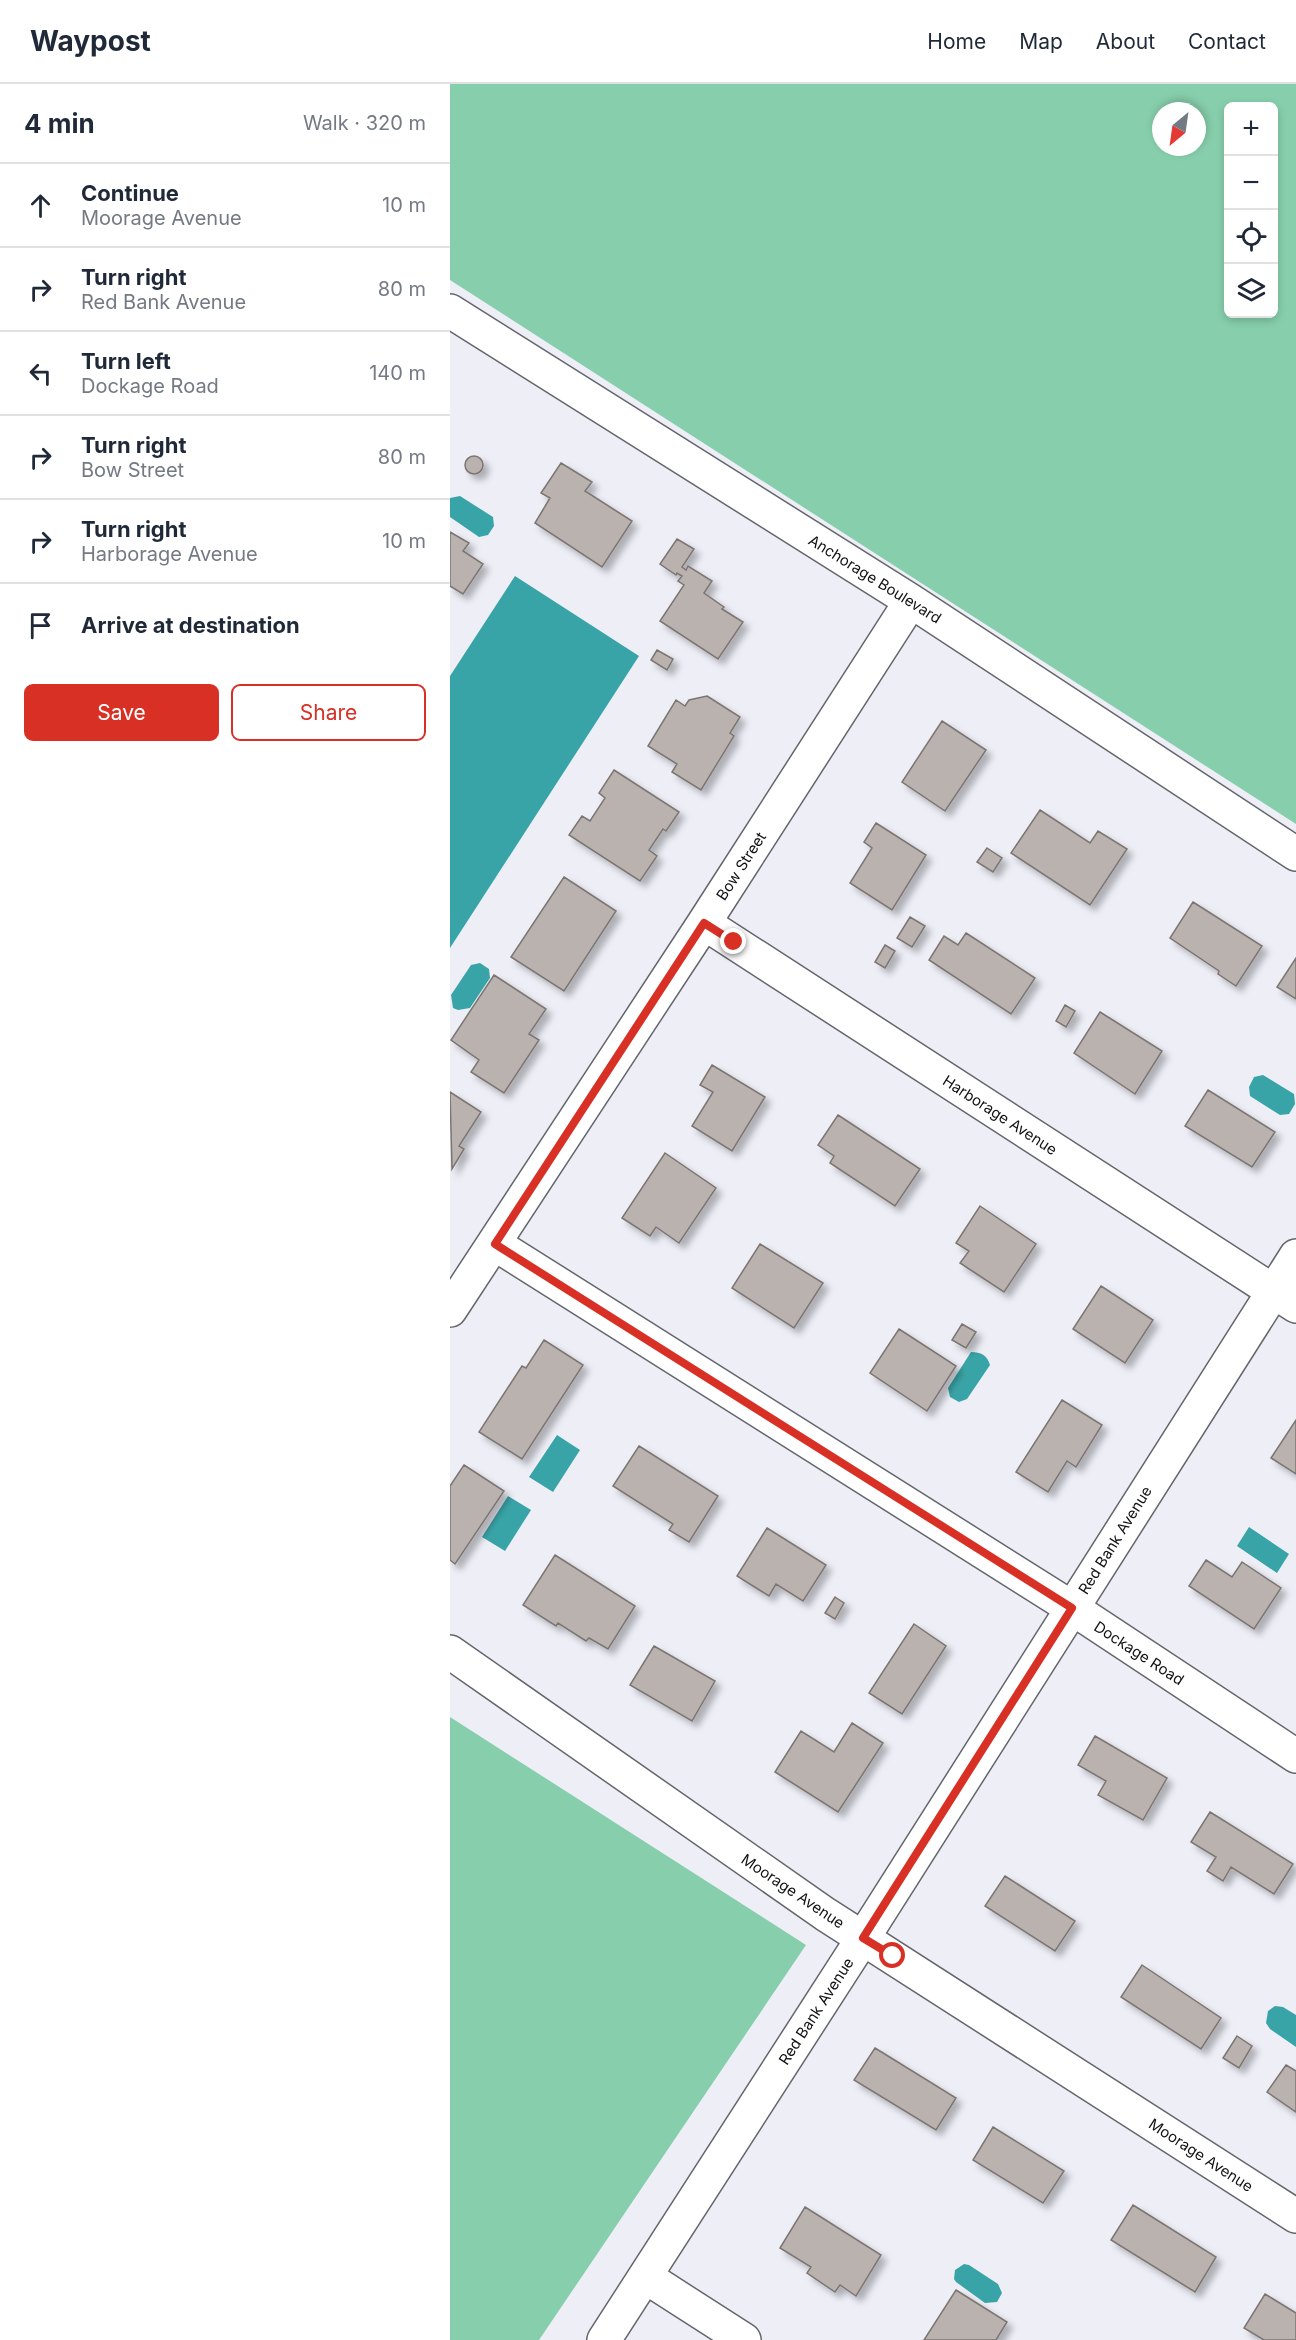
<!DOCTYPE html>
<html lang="en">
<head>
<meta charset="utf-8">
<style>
	:root { --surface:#fff; --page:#f6f6f7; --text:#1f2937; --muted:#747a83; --line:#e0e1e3; --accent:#d93025 }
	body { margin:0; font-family:Inter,sans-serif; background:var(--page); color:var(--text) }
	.controls { position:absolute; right:18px; top:18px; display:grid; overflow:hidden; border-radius:9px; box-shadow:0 3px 9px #0003 }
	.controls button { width:54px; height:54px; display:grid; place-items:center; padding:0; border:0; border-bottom:2px solid var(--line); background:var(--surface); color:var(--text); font:30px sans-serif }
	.compass { position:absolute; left:702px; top:18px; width:54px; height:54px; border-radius:50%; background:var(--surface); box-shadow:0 3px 9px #0003; rotate:209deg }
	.stop { position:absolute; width:18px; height:18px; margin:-14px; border:4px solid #d93025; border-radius:50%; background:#fff }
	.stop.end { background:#d93025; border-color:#fff; box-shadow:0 2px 6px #0008 }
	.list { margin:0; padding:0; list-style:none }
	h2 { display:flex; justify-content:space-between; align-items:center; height:78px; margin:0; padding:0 24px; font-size:26px }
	h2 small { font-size:20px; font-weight:400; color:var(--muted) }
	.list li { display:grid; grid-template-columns:39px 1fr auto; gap:18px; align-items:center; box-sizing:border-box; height:84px; padding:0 24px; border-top:2px solid var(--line) }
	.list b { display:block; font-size:22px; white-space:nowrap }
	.list p { margin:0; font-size:20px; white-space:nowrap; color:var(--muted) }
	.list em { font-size:20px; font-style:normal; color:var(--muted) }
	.actions { display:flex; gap:12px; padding:18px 24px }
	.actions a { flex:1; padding:14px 0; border:2px solid var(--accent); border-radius:9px; text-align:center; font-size:21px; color:var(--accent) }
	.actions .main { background:var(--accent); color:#fff }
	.icon { flex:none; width:33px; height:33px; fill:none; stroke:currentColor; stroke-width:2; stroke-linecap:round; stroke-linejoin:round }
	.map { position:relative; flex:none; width:846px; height:2256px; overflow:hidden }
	header { display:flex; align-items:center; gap:36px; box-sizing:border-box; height:84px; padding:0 30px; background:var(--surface); border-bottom:2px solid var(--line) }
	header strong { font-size:28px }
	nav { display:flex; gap:33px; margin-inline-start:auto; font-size:21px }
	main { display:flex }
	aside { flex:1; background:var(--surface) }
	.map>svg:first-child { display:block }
	.green { fill:#87cfac; fill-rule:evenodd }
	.water { fill:#39a4a7 }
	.building { fill:#bab2ae; stroke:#7c7571; stroke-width:1.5; filter:url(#shadow) }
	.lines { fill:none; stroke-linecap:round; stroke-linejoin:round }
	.street-casing { stroke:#64666c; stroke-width:36 }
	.street { stroke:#fff; stroke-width:33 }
	.route { stroke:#d93025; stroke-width:8 }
	.labels { text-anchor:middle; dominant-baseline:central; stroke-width:4.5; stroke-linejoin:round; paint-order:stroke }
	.street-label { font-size:15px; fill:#111214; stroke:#fff }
</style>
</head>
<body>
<header>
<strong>Waypost</strong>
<nav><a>Home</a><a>Map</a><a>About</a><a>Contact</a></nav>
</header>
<main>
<aside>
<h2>4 min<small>Walk · 320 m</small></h2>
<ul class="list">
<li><svg class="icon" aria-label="ahead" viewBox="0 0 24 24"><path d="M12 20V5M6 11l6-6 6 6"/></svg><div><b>Continue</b><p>Moorage Avenue</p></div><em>10 m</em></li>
<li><svg class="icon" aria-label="right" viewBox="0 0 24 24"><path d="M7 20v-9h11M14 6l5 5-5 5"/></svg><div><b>Turn right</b><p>Red Bank Avenue</p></div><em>80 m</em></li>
<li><svg class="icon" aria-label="left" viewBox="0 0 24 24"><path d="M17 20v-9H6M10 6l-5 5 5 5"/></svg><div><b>Turn left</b><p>Dockage Road</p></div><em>140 m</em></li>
<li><svg class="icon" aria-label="right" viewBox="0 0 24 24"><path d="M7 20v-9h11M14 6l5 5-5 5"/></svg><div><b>Turn right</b><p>Bow Street</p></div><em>80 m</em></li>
<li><svg class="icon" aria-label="right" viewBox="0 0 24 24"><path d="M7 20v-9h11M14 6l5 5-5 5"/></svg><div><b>Turn right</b><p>Harborage Avenue</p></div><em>10 m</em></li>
<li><svg class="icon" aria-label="arrive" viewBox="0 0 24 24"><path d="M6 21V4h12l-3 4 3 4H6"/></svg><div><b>Arrive at destination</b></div></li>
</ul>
<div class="actions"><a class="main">Save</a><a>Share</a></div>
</aside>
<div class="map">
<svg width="846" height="2256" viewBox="0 0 846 2256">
	<defs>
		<filter id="shadow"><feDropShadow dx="5.5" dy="5.5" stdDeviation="3" flood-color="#0004"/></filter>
	</defs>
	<rect width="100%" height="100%" fill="#edeef6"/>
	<path class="green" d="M0,0h846v740l-846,-544zM824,22v208h-46v-208zM711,27h36v36h-36z
		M0,1633l356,228 -267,395h-89z"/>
	<path class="water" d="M10,412l33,21 1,9 -6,9 -9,2 -29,-20v-19z
		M65,492l124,80 -189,292v-272z
		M30,879l9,6 1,9 -20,30 -12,2 -5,-2 -2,-13 20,-30z
		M813,991l31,19 1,10 -6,10 -9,1 -30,-19 -1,-9 5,-10z
		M521,1268c10,0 16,3 19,13l-23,34 -8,3 -9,-5 -2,-9z
		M107,1351l23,15 -27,42 -24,-15z
		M58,1412l23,14 -26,41 -23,-14z
		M799,1443l40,27 -12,19 -40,-27z
		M825,1922l8,1 13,8v32l-26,-18 -4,-6 2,-12z
		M514,2180l5,1 29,19 4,9 -5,9 -12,1 -29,-21 -2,-3 1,-9z"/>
	<path class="building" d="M15 381a9 9 0 1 1 18 0a9 9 0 1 1-18 0Z
		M111,379l31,19 -7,9 47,30 -30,46 -67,-44 15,-25 -9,-5z
		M0,448l19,11 -6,8 20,13 -20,30 -13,-8z
		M227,455l17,10 -12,18 4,3 2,-4 24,15 -8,12 20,14 -2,2 21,13 -25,37 -58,-38 24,-36 -6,-4 4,-5 -5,-3 -1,2 -16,-11z
		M207,566l16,9 -6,11 -16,-10z
		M257,612l33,21 -10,16 4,3 -33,54 -29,-18 5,-8 -29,-18 28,-46 9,6 4,-6z
		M492,637l44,29 -41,61 -43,-29z
		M164,686l65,42 -13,19 -3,-2 -14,21 8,6 -17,25 -71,-46 13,-19 8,5 15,-23 -6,-5z
		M590,726l50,33 8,-12 29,18 -37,56 -79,-52z
		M426,739l50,32 -34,55 -42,-27 22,-35 -8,-6z
		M537,764l15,10 -9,14 -16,-10z
		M114,793l52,34 -52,80 -53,-34z
		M743,818l69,44 -26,40 -18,-12 1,-3 -49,-33z
		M460,833l15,9 -13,21 -15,-9z
		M516,849l69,45 -24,36 -82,-54 15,-24 14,9z
		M435,861l10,6 -10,17 -10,-6z
		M846,874v41l-19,-12z
		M44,891l52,34 -17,25 10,6 -35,53 -33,-21 8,-12 -28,-20z
		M615,921l10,6 -9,16 -10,-6z
		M650,928l62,39 -27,43 -61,-41z
		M262,981l53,32 -33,54 -40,-25 21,-34 -13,-7z
		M758,1006l67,42 -23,35 -67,-41z
		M0,1008l31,20 -22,34 5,3 -12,20z
		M388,1031l82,54 -25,37 -65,-43 4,-7 -16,-11z
		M215,1069l51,35 -37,55 -23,-16 -6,9 -28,-18z
		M530,1122l56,38 -32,48 -44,-29 9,-12 -13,-8z
		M310,1160l63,39 -29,45 -62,-40z
		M651,1202l52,34 -28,43 -52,-34z
		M512,1240l14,8 -10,16 -14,-8z
		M449,1245l57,37 -29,45 -57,-38z
		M94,1256l39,25 -61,94 -43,-27 43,-66 4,2z
		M612,1316l40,25 -26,42 -9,-6 -19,31 -32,-20z
		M846,1336v54l-25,-16z
		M189,1362l79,50 -29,46 -20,-12 4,-6 -60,-38z
		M14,1381l40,26 -49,73 -5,-4v-74z
		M317,1444l59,37 -23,36 -27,-17 -7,12 -32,-20z
		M105,1471l80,51 -27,43 -19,-11 -3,3 -28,-18 -2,3 -33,-21z
		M756,1476l26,17 10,-15 39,26 -27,41 -65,-43z
		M385,1513l9,6 -9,16 -10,-6z
		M464,1540l32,22 -44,68 -33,-21z
		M204,1562l61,35 -23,40 -62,-36z
		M402,1639l31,20 -45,69 -63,-40 26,-41 33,21z
		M645,1652l72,42 -24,42 -45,-25 8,-14 -28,-16z
		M760,1728l83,52 -19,30 -43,-27 -8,14 -16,-10 9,-14 -25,-15z
		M555,1792l70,45 -20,30 -70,-45z
		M692,1881l79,53 -20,31 -80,-52z
		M787,1952l15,10 -13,22 -16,-10z
		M425,1964l81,50 -20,32 -82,-50z
		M836,1981l10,6v41l-29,-20z
		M543,2043l71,44 -21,32 -70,-43z
		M683,2121l83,52 -21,35 -84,-52z
		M355,2123l76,48 -25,41 -16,-11 -5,7 -28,-19 4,-6 -31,-19z
		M506,2206l51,32 -11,18h-72z
		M815,2210l31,19v27h-32l-20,-12z"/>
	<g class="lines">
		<g class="street-casing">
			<path id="street" d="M0,227l461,290 385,253
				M254,839l592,383
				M45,1160l577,364 224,148
				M0,1226l254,-387 207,-322
				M0,1568l375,262 471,302
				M196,2193l98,63
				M154,2256l259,-402 433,-682"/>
		</g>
		<use href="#street" class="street"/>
	</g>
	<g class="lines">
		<path class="route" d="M284,858l-30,-19 -209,321 577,364 -209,330 30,18"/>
	</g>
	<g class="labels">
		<g class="street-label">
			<text transform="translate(425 495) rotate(32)">Anchorage Boulevard</text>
			<text transform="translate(291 782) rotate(-57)">Bow Street</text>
			<text transform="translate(550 1031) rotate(33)">Harborage Avenue</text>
			<text transform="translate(665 1456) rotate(-58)">Red Bank Avenue</text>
			<text transform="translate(689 1569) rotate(33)">Dockage Road</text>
			<text transform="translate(343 1807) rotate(34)">Moorage Avenue</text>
			<text transform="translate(366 1927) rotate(-57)">Red Bank Avenue</text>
			<text transform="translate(751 2071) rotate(33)">Moorage Avenue</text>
		</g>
	</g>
</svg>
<div class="controls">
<button>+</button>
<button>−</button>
<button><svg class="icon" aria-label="locate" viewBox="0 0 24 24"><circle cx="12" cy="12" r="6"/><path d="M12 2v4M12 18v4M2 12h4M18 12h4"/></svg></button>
<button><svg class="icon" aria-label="layers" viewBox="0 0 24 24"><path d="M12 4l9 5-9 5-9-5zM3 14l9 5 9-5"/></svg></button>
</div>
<svg class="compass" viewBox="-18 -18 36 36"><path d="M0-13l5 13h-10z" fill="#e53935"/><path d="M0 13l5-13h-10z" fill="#747a83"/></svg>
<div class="stop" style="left:443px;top:1872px"></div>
<div class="stop end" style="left:284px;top:858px"></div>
</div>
</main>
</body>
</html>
